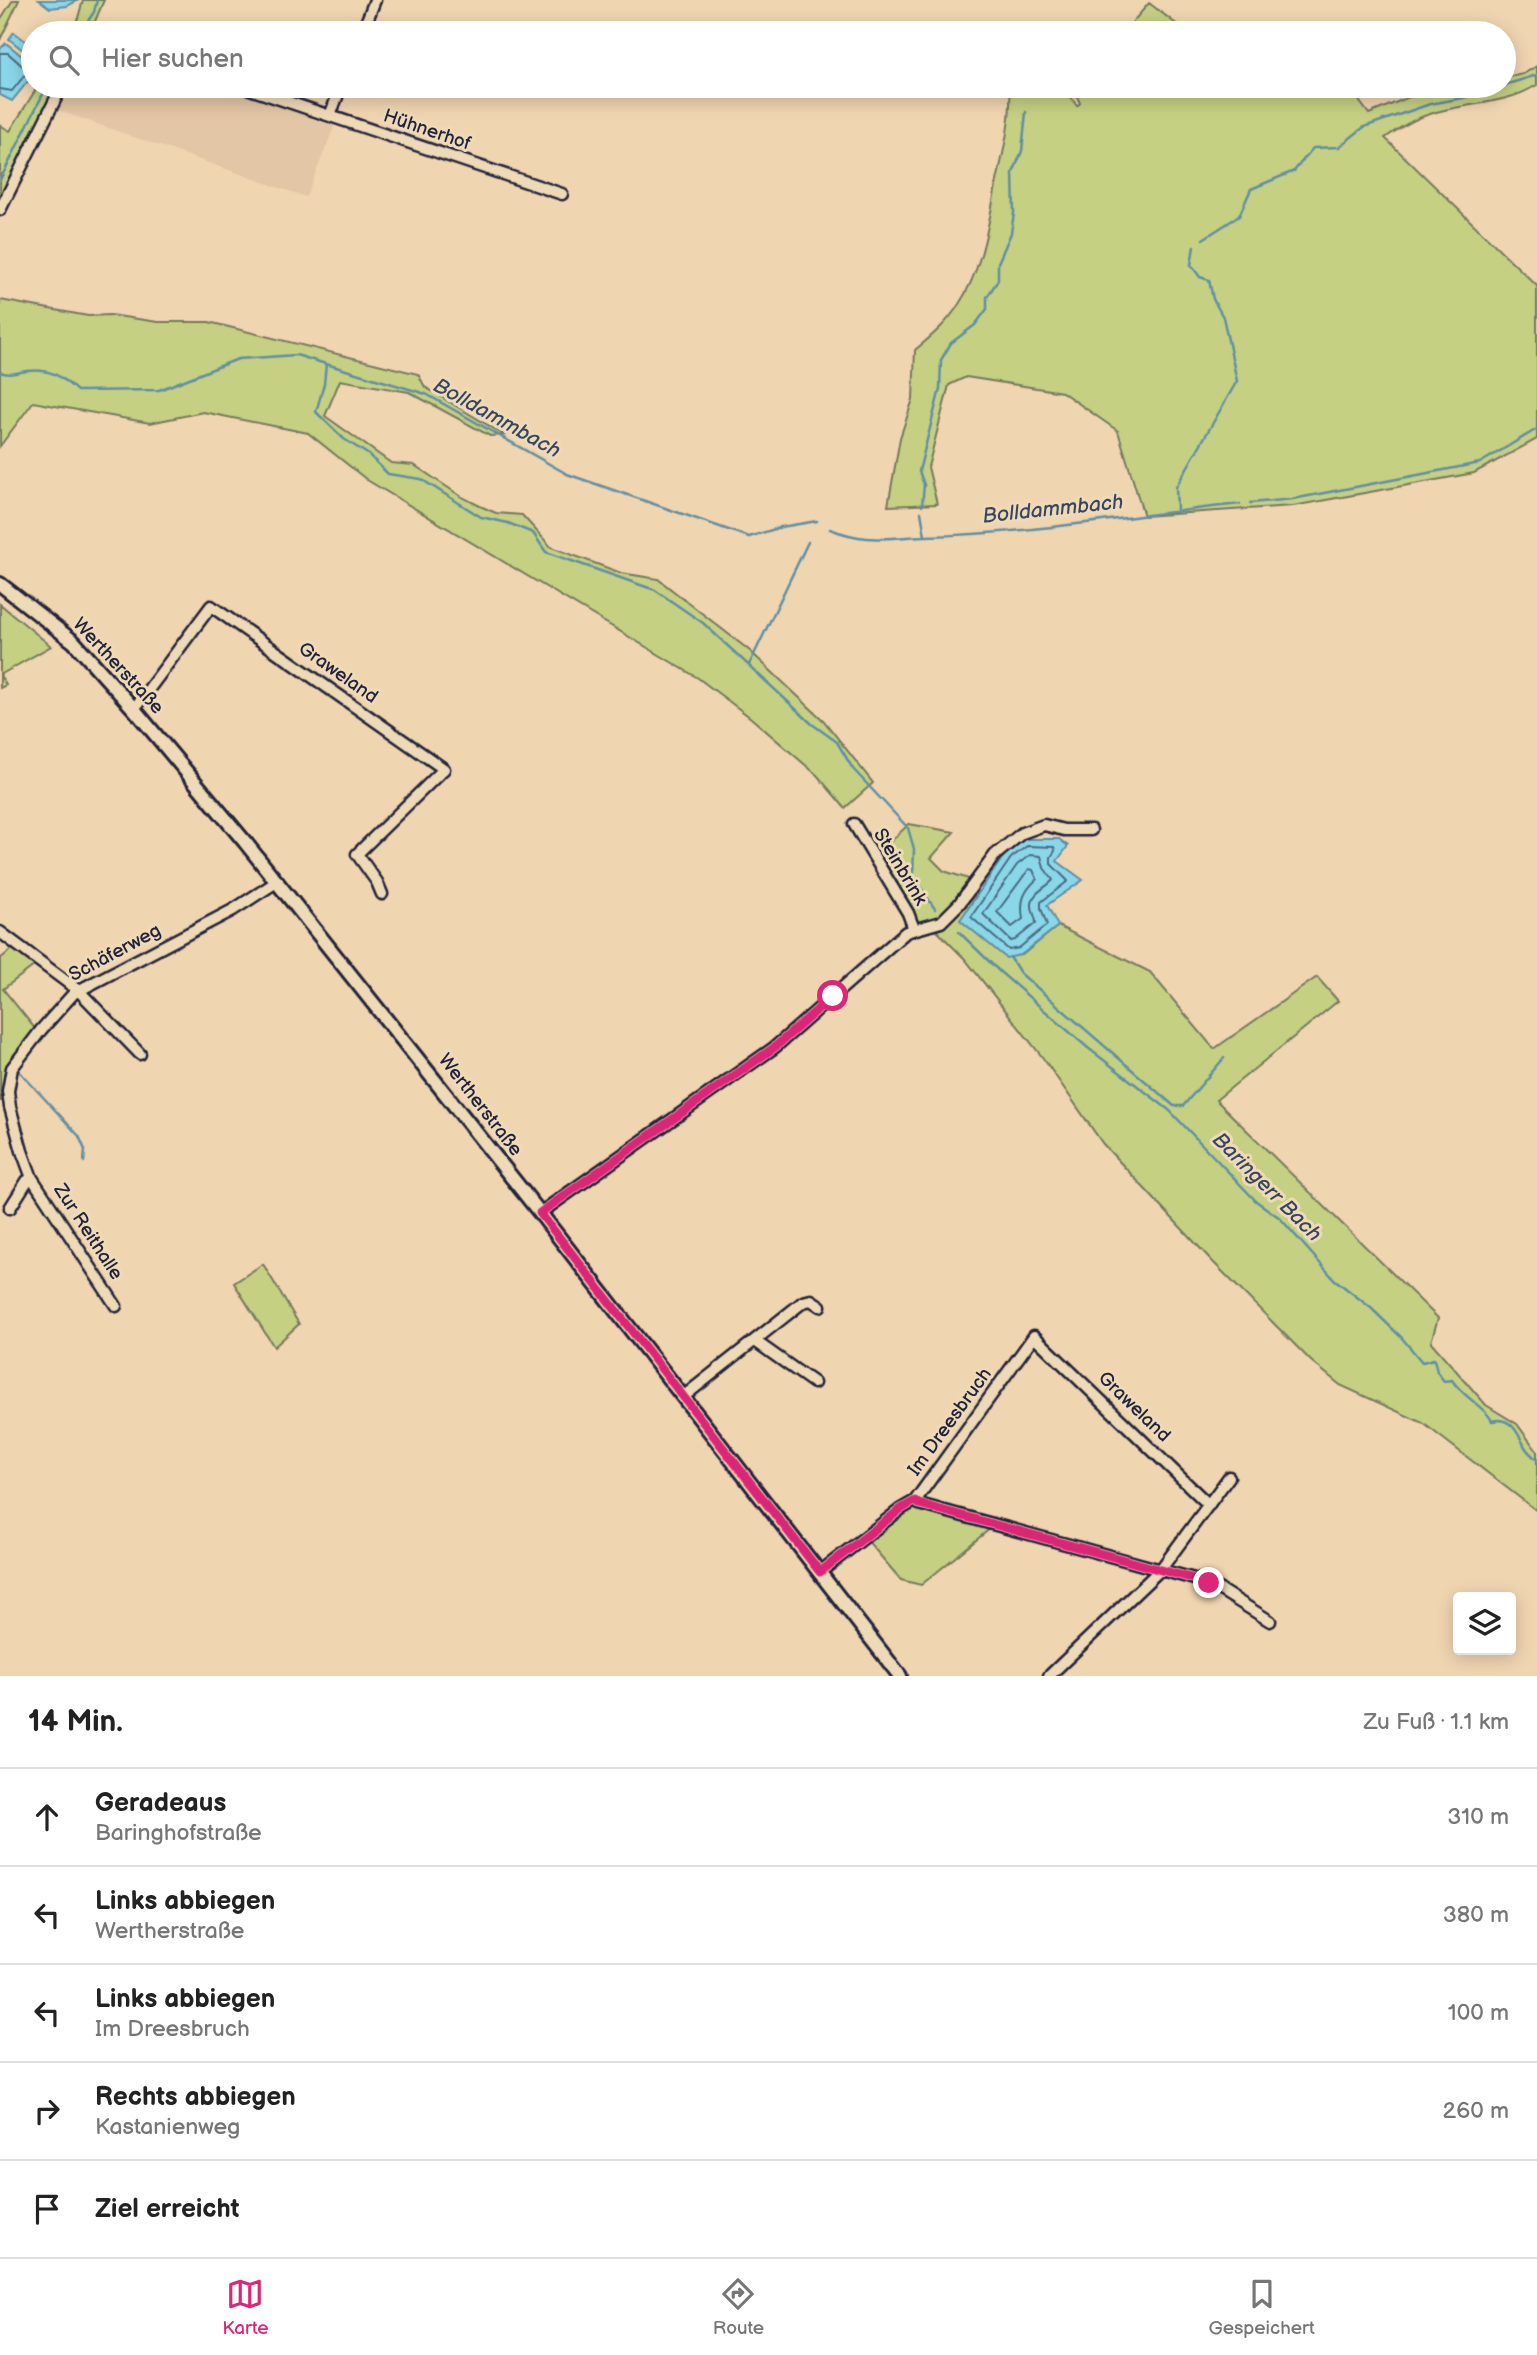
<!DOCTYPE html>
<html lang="de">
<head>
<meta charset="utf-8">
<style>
	:root { --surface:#fff; --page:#f6f6f6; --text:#222; --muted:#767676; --line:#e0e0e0; --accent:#db2777 }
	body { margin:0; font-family:"Balsamiq Sans",sans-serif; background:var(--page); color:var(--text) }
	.controls { position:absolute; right:21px; bottom:21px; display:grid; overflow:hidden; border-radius:7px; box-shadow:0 4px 18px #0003 }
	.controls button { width:63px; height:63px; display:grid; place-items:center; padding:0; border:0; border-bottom:2px solid var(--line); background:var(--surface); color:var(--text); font:35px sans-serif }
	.stop { position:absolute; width:21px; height:21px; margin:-16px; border:5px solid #db2777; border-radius:50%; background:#fff }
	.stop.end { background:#db2777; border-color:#fff; box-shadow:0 2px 7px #0008 }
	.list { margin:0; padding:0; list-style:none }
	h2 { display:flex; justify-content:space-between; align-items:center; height:91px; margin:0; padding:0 28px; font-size:30px }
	h2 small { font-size:23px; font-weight:400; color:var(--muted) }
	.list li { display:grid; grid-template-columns:46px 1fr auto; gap:21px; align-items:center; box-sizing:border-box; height:98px; padding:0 28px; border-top:2px solid var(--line) }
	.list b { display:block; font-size:26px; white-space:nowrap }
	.list p { margin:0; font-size:23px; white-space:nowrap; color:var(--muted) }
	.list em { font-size:23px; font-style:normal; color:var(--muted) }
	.icon { flex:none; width:38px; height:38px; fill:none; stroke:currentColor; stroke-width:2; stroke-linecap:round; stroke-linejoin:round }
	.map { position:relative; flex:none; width:1537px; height:1676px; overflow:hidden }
	.search { position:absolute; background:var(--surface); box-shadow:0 4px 18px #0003; left:21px; right:21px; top:21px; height:77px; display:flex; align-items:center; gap:18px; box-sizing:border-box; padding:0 24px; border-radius:38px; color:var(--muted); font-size:26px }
	.sheet { height:581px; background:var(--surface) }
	nav { display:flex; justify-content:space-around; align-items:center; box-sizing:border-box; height:98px; border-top:2px solid var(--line); background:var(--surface); font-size:19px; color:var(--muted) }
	nav a { display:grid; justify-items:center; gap:4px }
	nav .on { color:var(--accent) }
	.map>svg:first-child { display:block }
	.built { fill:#e2c6a5 }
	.green { fill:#c5d083; stroke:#74795f; stroke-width:2 }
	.water { fill:#8ad7ea; stroke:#608fa4; stroke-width:2 }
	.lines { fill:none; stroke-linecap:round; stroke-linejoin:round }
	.shore { stroke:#4c6a81; stroke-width:2 }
	.stream { stroke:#608fa4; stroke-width:2.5 }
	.minor-casing { stroke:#22223b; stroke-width:15 }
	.major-casing { stroke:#22223b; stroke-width:18 }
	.minor { stroke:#efdab8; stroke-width:10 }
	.major { stroke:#efdab8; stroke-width:12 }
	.route { stroke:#db2777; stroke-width:9 }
	.labels { text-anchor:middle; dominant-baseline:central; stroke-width:6; stroke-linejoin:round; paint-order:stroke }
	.street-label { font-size:19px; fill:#22223b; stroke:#efdab8 }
	.water-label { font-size:21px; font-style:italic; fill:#37465e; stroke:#efdab8 }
</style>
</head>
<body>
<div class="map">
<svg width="1537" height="1676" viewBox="0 0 1537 1676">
	<rect width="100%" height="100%" fill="#f0d5b1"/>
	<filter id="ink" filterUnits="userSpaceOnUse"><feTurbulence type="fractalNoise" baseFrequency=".0143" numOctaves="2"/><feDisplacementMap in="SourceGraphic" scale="14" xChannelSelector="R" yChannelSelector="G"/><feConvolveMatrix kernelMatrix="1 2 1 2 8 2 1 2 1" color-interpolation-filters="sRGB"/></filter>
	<g filter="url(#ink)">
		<path class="built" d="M66,86h167l103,36 -30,75 -252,-88z"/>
		<path class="green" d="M13,0h6l-19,40v-20z
			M83,0h21l-14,33h-21l9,-15z
			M1149,3l39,30h-65z
			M1537,66v19c-35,22 -81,17 -118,33 -12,5 -24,13 -34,20l152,148v153l-63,34 -181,33 -149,10 -26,-85 -56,-39 -96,-15 -17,8 -21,82 9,37 -49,2 12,-68 13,-39 2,-49c17,-14 33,-28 44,-46 23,-35 29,-78 37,-118 7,-33 16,-66 14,-100h53l14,20 3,-3 -6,-13 4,-4h270l21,28 40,-17 56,-11h39v-8l19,-4z
			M38,86h21l-59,115v-76l10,6z
			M0,300l88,16 22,-1 48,7h51l209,52 7,13 79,48 -14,1 -81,-44 -69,-12 -15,36 66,47 23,2 48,32 18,9 16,7 26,2 29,32 70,26 37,6 92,72 74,70 49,62 -28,25 -28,-33 -66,-57 -53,-40 -331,-198 -59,-47 -105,-21 -53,11 -117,-21 -33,44z
			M0,604l51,42 -51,29 6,10 -6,3z
			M909,824l45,8 -23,26 13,13 28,9 6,12 -17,28 22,17 39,18 36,-29 92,46 64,77 103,-72 21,24 -122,99 222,218 -7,24 55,63 31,19 20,27v60l-114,-88 -83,-38 -29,-24 -98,-99 -110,-118 -60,-86 -78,-99 -28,-28 -15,-1 -45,-76z
			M16,946l22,17 -35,26 34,42 -30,35 -2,34 -5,1v-142z
			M263,1264l36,60 -25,23 -40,-64z
			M916,1508l75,20 -70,57 -20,-5 -35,-41 38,-27z"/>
		<path class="water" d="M39,0h40l-12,6 -17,2z
			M14,32l19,15v11l-24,-19z
			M6,43l27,22v10l-21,26 -12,-6v-46z
			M1025,839h34l9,7 -11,15 26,19 -36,25 11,21 -37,29 -15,3 -46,-38 46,-67z"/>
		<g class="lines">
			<path class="shore" d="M0,53h8l20,18 -16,20 -12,-2
				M1027,846l27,1 1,4 -4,6v7l17,17 -27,21v6l6,17 -28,23 -10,2 -38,-33 40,-59z
				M1030,855l11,1 3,12 9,12c-7,8 -22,13 -21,26 0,6 4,11 4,17l-21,17 -4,1 -28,-27 34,-49z
				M1029,869l4,1 4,9c-14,13 -17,22 -14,40l-11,8 -15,-15z"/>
			<path class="stream" d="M80,33l14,-21 3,-12
				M0,180l47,-94
				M1203,239l36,-23 12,-27 43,-18 19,-23 26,-1 25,-20 66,-23 33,-6 74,-23
				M326,364l-2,20 -8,28 28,27 25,16 19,19 33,5 60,38 27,6 25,10 13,19 109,38 48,33 109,101 25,18 16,27 55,59 6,21 -1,27 22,33
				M0,372c10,4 17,0 27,-1 24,-3 33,5 50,20l82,-1 79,-31 58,-4 130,39 141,80 182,63 32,-10 36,-6
				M1250,503l43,-4 187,-36 57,-34
				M922,506l2,-21 -5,-14 21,-82 1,-29 10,-17 24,-18 12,-16v-12l11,-17v-17l13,-30 3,-20 -1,-40 9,-22 4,-39
				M1177,510l-1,-23 61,-106 -14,-64 -10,-18 -4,-19 -9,-3 -9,-12 3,-19
				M921,512l4,24
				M830,529c39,15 56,8 95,7 105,-2 210,-21 315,-32
				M749,665l59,-123
				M959,932l41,40 88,76 81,62 87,91 24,17 54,61 37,29 31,30 20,24 12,-3 3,13 7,9 8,-1c10,16 35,29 40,41 19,-5 26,12 33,26 3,5 8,9 12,13
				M1010,957l10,16 154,133h9l41,-48
				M19,1071l60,65 6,14 -1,12"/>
			<g class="minor-casing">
				<path id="minor" d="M93,33h1
					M362,33l13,-33
					M241,86l321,108
					M330,116l11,-30
					M0,210l62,-124
					M134,709l77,-103 233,163 -87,85 20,28 5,12
					M854,824l54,89 6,16
					M0,932l79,59 61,63
					M10,1208l17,-27 5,-3
					M540,1213l235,-166 131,-115 35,-10 18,-18 36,-49 27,-22 22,-8 20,5h27
					M116,1306l-84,-128 -10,-27 -12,-44 -2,-16 4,-23 29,-38 33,-37 159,-83 45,-29
					M755,1341l59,42
					M683,1397l120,-95 8,-2 9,6
					M915,1501l4,3 290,79 61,38
					M820,1572l81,-63 14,-8 119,-165 175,169
					M1049,1676l112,-107 68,-92"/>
			</g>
			<g class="major-casing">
				<path id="major" d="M0,584l74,58 60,67 111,133 295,371 360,463"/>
			</g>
			<use href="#minor" class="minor"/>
			<use href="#major" class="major"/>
		</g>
	</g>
	<g class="lines" filter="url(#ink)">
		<path class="route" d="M833,996l-58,51 -235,166 280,359 81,-63 14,-8 4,3 290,79"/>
	</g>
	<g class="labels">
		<g class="street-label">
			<text transform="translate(427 130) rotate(19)">Hühnerhof</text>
			<text transform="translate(118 666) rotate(47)">Wertherstraße</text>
			<text transform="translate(338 673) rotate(35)">Graweland</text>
			<text transform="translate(900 867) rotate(59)">Steinbrink</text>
			<text transform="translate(115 953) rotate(-28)">Schäferweg</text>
			<text transform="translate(480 1105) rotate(52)">Wertherstraße</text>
			<text transform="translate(88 1232) rotate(57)">Zur Reithalle</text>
			<text transform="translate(1134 1407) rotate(44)">Graweland</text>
			<text transform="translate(950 1422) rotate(-54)">Im Dreesbruch</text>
		</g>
		<g class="water-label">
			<text transform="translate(497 418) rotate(29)">Bolldammbach</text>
			<text transform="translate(1053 509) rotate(-6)">Bolldammbach</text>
			<text transform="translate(1267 1187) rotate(45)">Baringerr Bach</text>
		</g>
	</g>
</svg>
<div class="controls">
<button><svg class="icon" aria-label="layers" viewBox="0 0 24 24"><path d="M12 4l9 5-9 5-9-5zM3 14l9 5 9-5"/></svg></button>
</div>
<div class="stop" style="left:833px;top:996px"></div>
<div class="stop end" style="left:1209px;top:1583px"></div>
<div class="search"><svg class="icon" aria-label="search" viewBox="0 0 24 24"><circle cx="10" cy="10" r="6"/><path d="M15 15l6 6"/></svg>Hier suchen</div>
</div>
<section class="sheet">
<h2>14 Min.<small>Zu Fuß · 1.1 km</small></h2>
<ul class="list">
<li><svg class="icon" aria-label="ahead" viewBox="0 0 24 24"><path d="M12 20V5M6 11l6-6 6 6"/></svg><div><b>Geradeaus</b><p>Baringhofstraße</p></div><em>310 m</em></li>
<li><svg class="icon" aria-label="left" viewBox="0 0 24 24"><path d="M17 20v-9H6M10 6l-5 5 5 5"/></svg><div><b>Links abbiegen</b><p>Wertherstraße</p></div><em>380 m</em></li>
<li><svg class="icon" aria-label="left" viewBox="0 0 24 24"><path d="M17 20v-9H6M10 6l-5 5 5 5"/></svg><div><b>Links abbiegen</b><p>Im Dreesbruch</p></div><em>100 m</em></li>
<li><svg class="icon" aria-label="right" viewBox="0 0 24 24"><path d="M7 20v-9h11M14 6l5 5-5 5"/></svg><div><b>Rechts abbiegen</b><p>Kastanienweg</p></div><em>260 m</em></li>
<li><svg class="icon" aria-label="arrive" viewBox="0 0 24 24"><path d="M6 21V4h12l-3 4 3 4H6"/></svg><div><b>Ziel erreicht</b></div></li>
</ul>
</section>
<nav>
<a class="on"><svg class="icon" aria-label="map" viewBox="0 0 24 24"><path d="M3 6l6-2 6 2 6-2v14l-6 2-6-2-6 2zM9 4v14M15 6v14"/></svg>Karte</a>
<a><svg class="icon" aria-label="directions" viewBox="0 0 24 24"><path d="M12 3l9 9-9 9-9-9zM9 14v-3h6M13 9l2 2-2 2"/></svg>Route</a>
<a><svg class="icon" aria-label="saved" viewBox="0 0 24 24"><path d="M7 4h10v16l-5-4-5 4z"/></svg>Gespeichert</a>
</nav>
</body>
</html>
